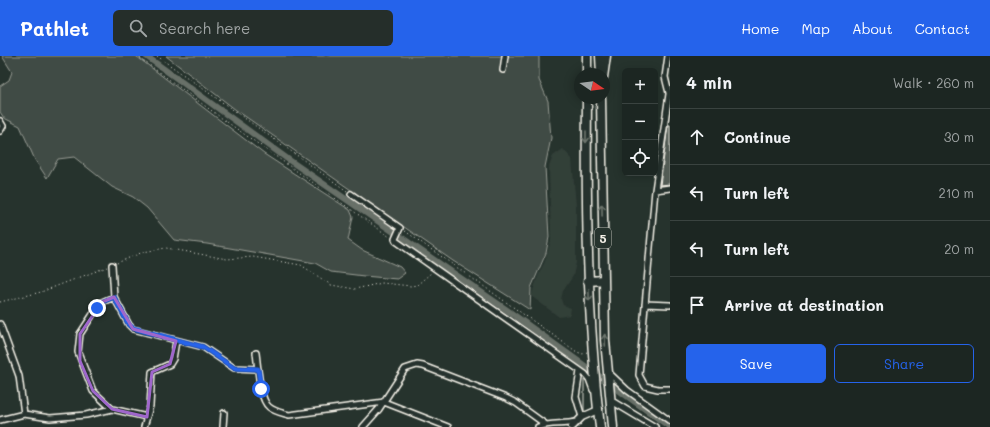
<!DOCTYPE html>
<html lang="en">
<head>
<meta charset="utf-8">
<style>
	:root { --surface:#1c2622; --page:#252e2a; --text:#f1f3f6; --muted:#a0a5a5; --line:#3a4340; --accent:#2563eb }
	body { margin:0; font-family:Mali,sans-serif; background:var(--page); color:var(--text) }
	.controls { position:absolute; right:12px; top:12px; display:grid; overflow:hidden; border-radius:6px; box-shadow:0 2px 10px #0003 }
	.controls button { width:36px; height:36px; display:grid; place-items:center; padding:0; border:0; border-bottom:1px solid var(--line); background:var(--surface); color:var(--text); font:20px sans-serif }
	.compass { position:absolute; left:574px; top:12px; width:36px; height:36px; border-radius:50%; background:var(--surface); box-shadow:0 2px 10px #0003; rotate:103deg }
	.stop { position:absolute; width:12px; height:12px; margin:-9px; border:3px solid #2563eb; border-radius:50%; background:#fff }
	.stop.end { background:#2563eb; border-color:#fff; box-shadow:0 1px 4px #0008 }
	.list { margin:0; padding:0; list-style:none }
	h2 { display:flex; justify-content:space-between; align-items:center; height:52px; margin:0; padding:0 16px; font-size:17px }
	h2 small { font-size:13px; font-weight:400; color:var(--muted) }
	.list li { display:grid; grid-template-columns:26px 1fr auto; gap:12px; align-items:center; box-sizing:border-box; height:56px; padding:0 16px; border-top:1px solid var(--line) }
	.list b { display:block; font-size:15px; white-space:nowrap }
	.list em { font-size:13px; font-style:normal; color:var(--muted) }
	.actions { display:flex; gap:8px; padding:12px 16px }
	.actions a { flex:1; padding:9px 0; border:1px solid var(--accent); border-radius:6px; text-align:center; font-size:14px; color:var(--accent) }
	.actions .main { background:var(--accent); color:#fff }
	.icon { flex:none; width:22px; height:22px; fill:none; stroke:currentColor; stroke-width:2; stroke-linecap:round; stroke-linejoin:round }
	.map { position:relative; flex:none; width:670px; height:371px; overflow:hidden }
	header { display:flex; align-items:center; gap:24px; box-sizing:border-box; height:56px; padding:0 20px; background:var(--accent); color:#fff }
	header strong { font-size:19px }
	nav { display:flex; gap:22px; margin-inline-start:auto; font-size:14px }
	.search { width:280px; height:36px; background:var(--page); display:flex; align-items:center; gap:10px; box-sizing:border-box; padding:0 14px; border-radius:6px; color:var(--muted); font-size:15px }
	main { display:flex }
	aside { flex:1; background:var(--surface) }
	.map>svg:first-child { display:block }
	.built { fill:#333f39 }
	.green { fill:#414b45; stroke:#9a9e96 }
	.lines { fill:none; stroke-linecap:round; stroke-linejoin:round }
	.stream { stroke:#9fa39b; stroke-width:1.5 }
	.canal { stroke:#676f68; stroke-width:6 }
	.building { fill:#525c55; stroke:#f4f1e8 }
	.minor-casing { stroke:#f4f1e8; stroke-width:8 }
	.tertiary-casing { stroke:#f4f1e8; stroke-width:9 }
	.trunk-casing { stroke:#f4f1e8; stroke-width:11 }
	.path { stroke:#f4f1e8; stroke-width:1; stroke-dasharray:1 3; stroke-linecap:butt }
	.minor { stroke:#26332d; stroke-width:5 }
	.tertiary { stroke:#26332d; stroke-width:6 }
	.trunk { stroke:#26332d; stroke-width:8 }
	.oneway { stroke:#6e766e }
	.route { stroke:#2563eb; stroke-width:5 }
	.marked { fill:none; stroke:#9f67cb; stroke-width:3; stroke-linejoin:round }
	.labels { text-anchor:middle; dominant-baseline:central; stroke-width:3; stroke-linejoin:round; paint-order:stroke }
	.shield { fill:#26332d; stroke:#b6b8b0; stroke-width:1 }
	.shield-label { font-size:12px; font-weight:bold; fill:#f4f1e8 }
</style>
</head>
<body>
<header>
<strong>Pathlet</strong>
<div class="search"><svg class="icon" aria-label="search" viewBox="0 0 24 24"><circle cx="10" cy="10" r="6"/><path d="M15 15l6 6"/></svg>Search here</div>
<nav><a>Home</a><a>Map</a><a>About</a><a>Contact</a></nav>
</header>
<main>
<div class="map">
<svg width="670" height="371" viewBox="0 0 670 371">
	<rect width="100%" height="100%" fill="#26332d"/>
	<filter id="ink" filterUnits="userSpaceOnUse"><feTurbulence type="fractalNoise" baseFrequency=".025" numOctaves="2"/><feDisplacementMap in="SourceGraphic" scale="8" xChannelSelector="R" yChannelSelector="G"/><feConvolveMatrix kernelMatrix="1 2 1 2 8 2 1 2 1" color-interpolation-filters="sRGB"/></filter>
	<g filter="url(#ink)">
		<path class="built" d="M563,93l9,10 4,47v57l-3,13 -10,15 -2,8 2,6 8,3 -1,7 -11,2 -28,-21 7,-20 7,-15 6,-21 -2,-73 4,-11z"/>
		<path class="green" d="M2,0h134l128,98 86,56 3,7 -5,23 14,10 38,17 5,6 -8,6 -33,-3 -33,-4 -16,-9 -108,-19 -33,-4 -27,-32 -14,-11 -21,-10 -38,-30 -16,2 -11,19 -12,-18 -15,-34 -16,-8 -4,-6v-26l9,-6 3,-8z
			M166,0h373v24l9,21 3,37 -6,29 4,70 -3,16 -15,35 -1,22 -77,-49 -217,-151z"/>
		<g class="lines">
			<path class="stream" d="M584,324v34
				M578,371l6,-8"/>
			<path class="canal" d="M146,0l143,104 218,150 163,117"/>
		</g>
		<path class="building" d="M668,69h2v59l-10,1z"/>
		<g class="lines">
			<g class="minor-casing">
				<path id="minor" d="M668,0l-3,21 5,20
					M503,14l2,-14
					M0,65l3,5 -3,5
					M670,132l-15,2 -16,185 6,11 13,3h12
					M655,134l14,-96
					M351,138l49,34 -5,11 1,2 189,133 4,5 4,11
					M112,209l2,32 15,28 4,4 70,18 31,21 24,1
					M645,248l25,1
					M0,268l19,52 5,38
					M256,297c2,13 3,46 13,54 6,5 14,6 20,8l95,-13 64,25
					M580,315l-4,26 6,20
					M608,316l19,18 43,31
					M610,344l45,27
					M112,353l-19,-18 -15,-39 2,-18 17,-26 5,-6 12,-5
					M0,364l24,-6 26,4 36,-3 26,-6 35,8
					M144,371l6,-21 2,-34 18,-8 3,-5 3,-18
					M223,371l1,-14
					M363,371l16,-18 26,-40 12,-4 6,1 83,32 10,5 29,21
					M538,371c12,-5 25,-2 38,-5"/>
			</g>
			<g class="tertiary-casing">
				<path id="tertiary" d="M604,21l3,-21
					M572,371l10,-10 16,-7"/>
			</g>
			<g class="trunk-casing">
				<path id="trunk" d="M600,0l1,18
					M587,18v-18
					M587,42c-1,110 0,219 13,329
					M601,42l4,242 8,87
					M588,225l16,-1"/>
			</g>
			<path class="path" d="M137,0l90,66 163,115
				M157,0l190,135
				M405,175l172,121 6,2 4,-2
				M117,207l26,-11 23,-4 61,11 26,-2 48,8 30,20 24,4 27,-6 29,3 6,-1 14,-12
				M0,246l41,-10 66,-25"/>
			<use href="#minor" class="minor"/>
			<use href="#tertiary" class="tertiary"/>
			<use href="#trunk" class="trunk"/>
		</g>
		<defs><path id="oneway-shaft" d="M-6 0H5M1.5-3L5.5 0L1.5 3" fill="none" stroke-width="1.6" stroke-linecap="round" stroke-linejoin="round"/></defs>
		<g class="oneway">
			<use href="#oneway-shaft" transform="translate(586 81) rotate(90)"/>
			<use href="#oneway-shaft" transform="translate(602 154) rotate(-91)"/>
			<use href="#oneway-shaft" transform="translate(589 239) rotate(87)"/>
			<use href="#oneway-shaft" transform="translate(605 284) rotate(-93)"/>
		</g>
	</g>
	<g class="lines" filter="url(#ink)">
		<path class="route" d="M97,252l5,-6 12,-5 15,28 4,3 70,19 31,21 24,1 3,20"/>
	</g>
	<path class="marked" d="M114,241l19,32 43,12 -6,23 -18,8 -5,45 -35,-8 -19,-18 -13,-30v-27l22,-32z"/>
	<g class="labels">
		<rect class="shield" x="595" y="172" width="16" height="20" rx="3"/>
		<g class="shield-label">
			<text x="603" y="182">5</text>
		</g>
	</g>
</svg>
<div class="controls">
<button>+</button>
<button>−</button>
<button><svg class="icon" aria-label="locate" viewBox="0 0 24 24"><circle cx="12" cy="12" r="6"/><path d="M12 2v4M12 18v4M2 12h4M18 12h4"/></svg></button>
</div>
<svg class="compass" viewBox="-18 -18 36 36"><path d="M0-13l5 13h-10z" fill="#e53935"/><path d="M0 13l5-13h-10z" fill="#a0a5a5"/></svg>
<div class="stop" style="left:261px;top:333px"></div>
<div class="stop end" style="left:97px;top:252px"></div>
</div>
<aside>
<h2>4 min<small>Walk · 260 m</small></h2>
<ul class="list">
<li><svg class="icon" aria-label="ahead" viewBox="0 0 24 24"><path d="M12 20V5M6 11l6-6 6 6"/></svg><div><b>Continue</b></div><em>30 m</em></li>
<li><svg class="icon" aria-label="left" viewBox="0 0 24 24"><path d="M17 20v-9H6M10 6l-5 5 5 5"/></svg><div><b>Turn left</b></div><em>210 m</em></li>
<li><svg class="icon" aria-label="left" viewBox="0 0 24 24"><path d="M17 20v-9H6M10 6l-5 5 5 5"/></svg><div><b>Turn left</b></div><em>20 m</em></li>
<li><svg class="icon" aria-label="arrive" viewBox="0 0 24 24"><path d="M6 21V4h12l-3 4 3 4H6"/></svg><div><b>Arrive at destination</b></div></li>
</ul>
<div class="actions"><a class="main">Save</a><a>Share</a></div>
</aside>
</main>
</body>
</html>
